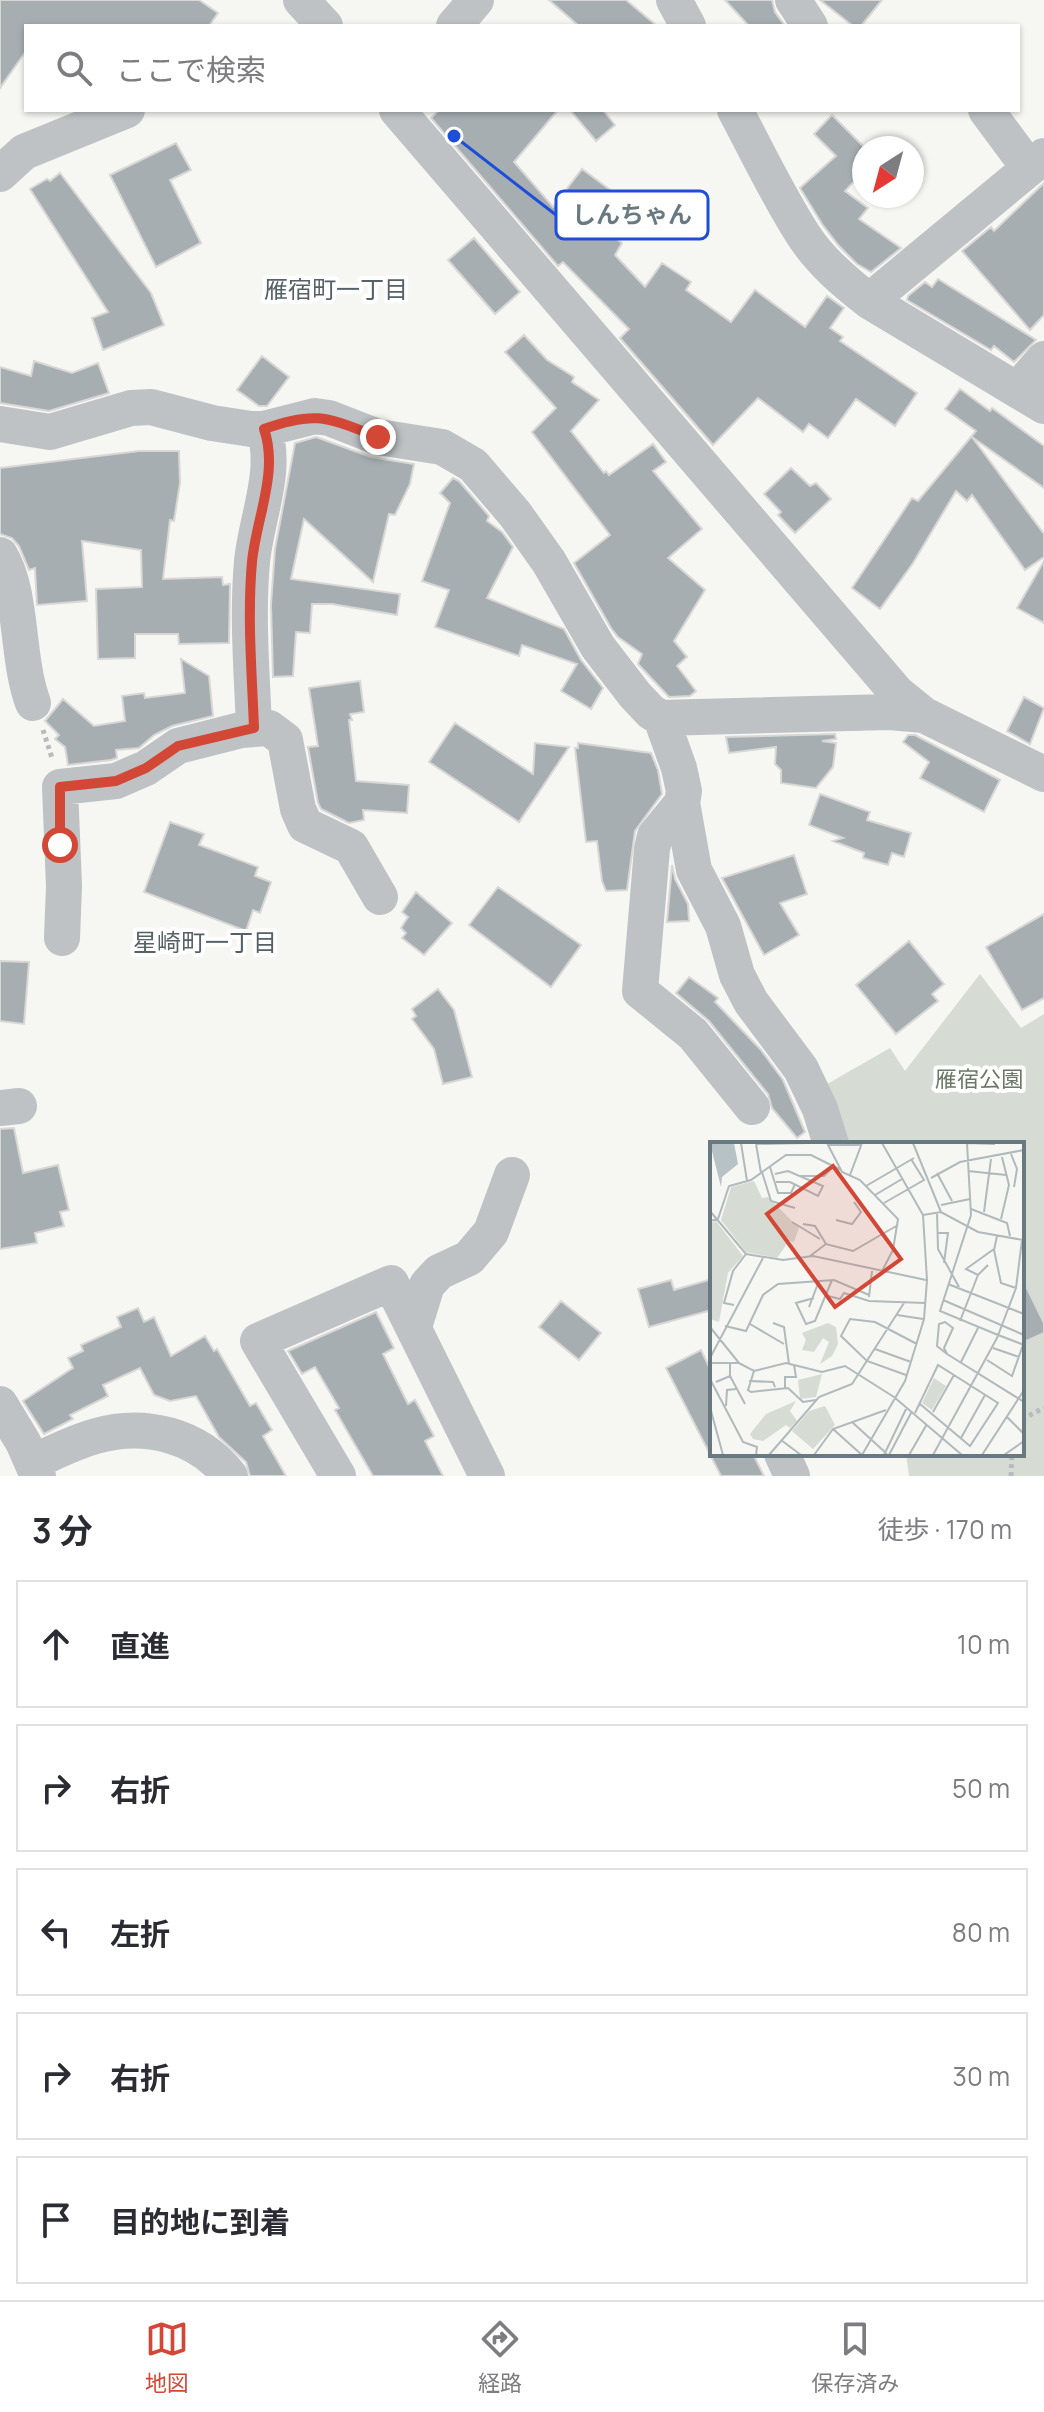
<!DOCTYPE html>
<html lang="ja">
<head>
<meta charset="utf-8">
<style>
	:root { --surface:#fff; --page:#f7f7f7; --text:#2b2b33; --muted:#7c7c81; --line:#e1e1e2; --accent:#d34736 }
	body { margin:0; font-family:Manrope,"Noto Sans JP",sans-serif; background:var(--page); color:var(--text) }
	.compass { position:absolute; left:852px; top:136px; width:72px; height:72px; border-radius:50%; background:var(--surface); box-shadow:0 2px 6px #0004; rotate:216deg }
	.stop { position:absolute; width:24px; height:24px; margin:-18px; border:6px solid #d34736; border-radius:50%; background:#fff }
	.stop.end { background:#d34736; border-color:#fff; box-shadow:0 2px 8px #0008 }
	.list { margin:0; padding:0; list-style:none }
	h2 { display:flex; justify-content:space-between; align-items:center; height:104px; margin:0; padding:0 32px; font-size:34px }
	h2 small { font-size:26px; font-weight:400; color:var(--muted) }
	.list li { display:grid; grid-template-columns:52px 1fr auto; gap:24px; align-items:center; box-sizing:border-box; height:128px; margin:0 16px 16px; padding:0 16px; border:2px solid var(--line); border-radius:0px }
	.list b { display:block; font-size:30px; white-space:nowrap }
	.list em { font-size:26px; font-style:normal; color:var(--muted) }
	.icon { flex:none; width:44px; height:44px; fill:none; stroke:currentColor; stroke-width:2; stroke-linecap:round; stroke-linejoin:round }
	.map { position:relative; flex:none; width:1044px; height:1476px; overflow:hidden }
	.search { position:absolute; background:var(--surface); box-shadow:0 2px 6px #0004; left:24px; right:24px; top:24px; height:88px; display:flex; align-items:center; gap:20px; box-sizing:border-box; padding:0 28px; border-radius:0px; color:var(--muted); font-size:30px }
	.sheet { height:824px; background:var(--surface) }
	nav { display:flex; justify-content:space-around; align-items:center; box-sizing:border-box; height:112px; border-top:2px solid var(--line); background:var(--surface); font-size:22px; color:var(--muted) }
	nav a { display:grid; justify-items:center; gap:4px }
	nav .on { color:var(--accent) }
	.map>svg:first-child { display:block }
	.green { fill:#d6dbd3 }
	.building { fill:#a6aeb2; stroke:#d8d7d6; stroke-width:2 }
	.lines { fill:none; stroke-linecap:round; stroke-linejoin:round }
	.path { stroke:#b8bbbd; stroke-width:5; stroke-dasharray:4 4; stroke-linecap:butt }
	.minor { stroke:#bec2c5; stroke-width:36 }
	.route { stroke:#d34736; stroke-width:10 }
	.labels { text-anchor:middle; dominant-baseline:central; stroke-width:8; stroke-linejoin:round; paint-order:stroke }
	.park-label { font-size:22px; fill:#6c7966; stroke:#fff }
	.neighbourhood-label { font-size:24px; fill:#556167; stroke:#fff }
	.inset-road { fill:none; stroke:#b0b9bb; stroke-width:2 }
	.view { fill:#d34736; fill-opacity:0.15; stroke:#d34736; stroke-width:4 }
	.inset-edge { fill:none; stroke:#687981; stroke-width:4 }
	.leader { fill:none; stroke:#1d4ed8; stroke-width:3 }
	.callout-dot { fill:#1d4ed8; stroke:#fff; stroke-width:3 }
	.callout { fill:#fff; stroke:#1d4ed8; stroke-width:3 }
	.callout-label { font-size:24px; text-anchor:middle; font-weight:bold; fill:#687981 }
</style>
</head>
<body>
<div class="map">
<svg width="1044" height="1476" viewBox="0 0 1044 1476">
	<rect width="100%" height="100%" fill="#f6f6f3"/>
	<path class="green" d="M980,974l41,54 23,-14v462h-135l-3,-22h116v-310h-180l-20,-57 68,-39 15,23z"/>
	<path class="building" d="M0,0h199l19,13 -9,13h-183v25l-26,37z
		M549,0h77l31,26h-78z
		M725,0h47l3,12 10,14h-36z
		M820,0h62l-21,26h-8z
		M439,110h119l-44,52 39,45 29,-38 31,23 -5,6 8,6 -16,23 22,16 -7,12 30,32 17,-24 29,19 -5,8 45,32 24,-32 50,37 22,-31 17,12 -14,20 13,9 -3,4 77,52 -22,33 -39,-27 -28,39 -19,-14 -6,8 -45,-34 -45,47 -93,-107 9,-9 -66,-67 -5,4 -127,-148z
		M570,110h33l12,15 -19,16z
		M832,115l32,32v24l-19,20 23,17 -9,11 42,29 -30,24 -14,-8 -18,-18 -17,-22 -22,-36 36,-32 -22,-22z
		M176,143l15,27 -21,10 31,63 -45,24 -46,-92z
		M60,173l91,120 13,32 -61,25 -11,-32 16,-6 -78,-123 17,-10 3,2z
		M1044,183v132l-14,15 -68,-79 29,-24 3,4z
		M474,238l46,54 -25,22 -47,-54z
		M938,279l98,61 -22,22 -20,-16 -3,4 -84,-50 1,-4 17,-14 7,5z
		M524,335l23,25 27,17 -2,5 27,18 -28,31 33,42 2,-2 3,4 44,-31 13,18 -13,9 49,58 -34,29 37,32 -31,51 13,16 -10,9 19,25 -6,5 -21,1 -31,-33 4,-10 -24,-17 -7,-9 -37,-65 36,-28 -78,-103 24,-24 -51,-56z
		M262,356l27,21 -22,29h-8l-22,-16z
		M34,361l38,12 26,-10 11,30 -60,18 -49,-8v-36l31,9z
		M960,389l30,22 2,-3 52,38v42l-72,-51 72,97v23l-19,13 -53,-75 -5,6 -11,-10 -43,72 -33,46 -28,-21 60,-90 6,3 58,-70 -31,-22z
		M316,437l55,20 43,7 -4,20 -15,31 -6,-1 -16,68 -69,-63 -13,60 109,15 -3,21 -65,-11h-20l-2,29 -14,-1 -3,44 -20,1 -2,-73 4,-55 20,-106z
		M139,451h40l1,32 -6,38 -4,-1 -7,59 59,-2 1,8 7,-1 -1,59 -50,1 -1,-10h-43v24l-37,1 -2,-70 46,-2 -1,-37 -59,-9 5,60 -50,4 -2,-37 -6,2 -10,-24 -7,-8 -12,-4v-66z
		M791,468l19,18 6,-3 15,16 -36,34 -17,-18 3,-3 -17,-18z
		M453,478l6,3 30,35 -2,5 15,11 11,15 -26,51 77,31 17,31 22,28 -12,21 -30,-18 16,-27 -55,-19 -3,11 -84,-29 14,-37 -27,-9 28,-78 -10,-10z
		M1044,561v62l-27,-15z
		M181,659l28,17 4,40 -41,10 -18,9 -15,13 -23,2 1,8 -6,2 -43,5 -3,-18 -10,-8 4,-4 -14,-14 18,-22 31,27 31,-5 -3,-25 22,-3 1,5 40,-5z
		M360,681l4,31 -14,2 2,6h-3l7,61 53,4 -2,28 -44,-3 1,10 -15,3 -28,-14 -3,-6 -10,-56 10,-1 -9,-58z
		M1024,697l20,11 -14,36 -23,-13z
		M455,723l78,51 2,-31 34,4 -50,75 -90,-60z
		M835,734l1,5 -14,2 14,2 -3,24 -17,21 -35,-5v-13l-6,-6 1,-17 -47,6 -3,-16z
		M908,735h7l85,45 -16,32 -64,-34 9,-16 -26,-20z
		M578,743l73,10 7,17 4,24 -27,37 -8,59 -21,1 -4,-10 -5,-40 -11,1 -11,-94h3z
		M820,794l50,18 -3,8 44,13 -7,24 -12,-4 -4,12 -25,-7 1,-5 -31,-12 10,-3 -34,-13z
		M170,822l34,12 -5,11 59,22 -3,9 16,6 -11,31 -7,-3 -7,21 -102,-39z
		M794,855l13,39 -27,9 19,32 -35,20 -42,-77z
		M672,865l3,14 13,25 1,17 -22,1z
		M498,887l83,58 -30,42 -82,-62z
		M416,892l36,31 -28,32 -22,-17 4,-5 -5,-5 7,-11 -6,-5z
		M1044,914v84l-22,12 -36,-63z
		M909,941l35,43 -12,10 6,7 -42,33 -40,-49z
		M0,961l29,1 -5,62 -24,-3z
		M689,977l29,21 -3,4 46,48 22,30 22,52 -8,6 -25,-30 -4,-14 -59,-73 -33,-28z
		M438,989l16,21 18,67 -29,7 -9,-35 -22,-30 4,-3 -4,-7z
		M14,1128l9,45 35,-8 11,45 -9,2 4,14 -29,7 2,10 -37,6v-120z
		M1022,1278l22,45v10l-22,10z
		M712,1279v31l-63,17 -11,-38 33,-9 3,10z
		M561,1301l40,32 -22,27 -40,-33z
		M138,1308l6,14 10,-5 17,39 34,-20 9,15 3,-2 33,57 6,-3 16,27 -9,6 23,40h-36l-4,-14 -27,-25 -23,-41 -26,5 -16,-6 -14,-27 -37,17 5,11 -38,19 3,4 -29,15 -21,-33 50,-33 -5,-10 15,-7 -2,-6 40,-18 -4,-10z
		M376,1312l18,36 -11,6 25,50 7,-4 19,36 -9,5 18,35h-70l-38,-66 4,-2 -24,-41 -13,7 -14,-23z
		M701,1350l11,23v81h41l11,22h-43l-55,-108z"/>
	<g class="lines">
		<path class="path" d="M43,730l9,28
			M1022,1419l22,-11
			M1011,1476l1,-22"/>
		<path class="minor" d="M301,0l24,26
			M674,0l14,26
			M793,0l17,26
			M454,26l22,-26
			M397,110l500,583 27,22 120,59
			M735,110c22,41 43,86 69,126 17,26 41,46 65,65l175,105
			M986,110l43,58
			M0,174l24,-22 103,-42
			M869,301l175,-145
			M1018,389l26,-30
			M0,424l50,8 81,-24 20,-1 61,16 39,6h13l51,-13 14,2 49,19 64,10 31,18 42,49 34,48 49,85 37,48 16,17 10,6 228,-6 35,3
			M0,555c23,37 16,103 33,148
			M661,718l18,50 5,23 -2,12 -27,33 -3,13 -12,142 53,43 59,73
			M254,728c-2,-54 -7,-111 -2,-166 4,-44 26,-90 12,-133
			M682,803l12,67 29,56 14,49 14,27 50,67 19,40 11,35
			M62,938l2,-52 -4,-99 56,-6 30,-13 32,-22 63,-16 28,-2 16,12 13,69 7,16 46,22 29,50
			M0,1108l19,-2
			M414,1327l13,-42 12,-13 30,-14 22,-26 21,-57
			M0,1404l23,38 15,34
			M782,1454l10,22
			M33,1462c20,-9 41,-20 63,-26 49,-14 102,-1 134,40
			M338,1476l-80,-135 133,-58 96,193"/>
	</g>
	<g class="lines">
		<path class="route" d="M60,845v-58l56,-6 30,-13 32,-22 76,-18c-2,-54 -7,-111 -2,-166 4,-43 27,-90 12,-133 53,-19 64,-11 114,8"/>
	</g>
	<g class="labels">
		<g class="park-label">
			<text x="979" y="1079">雁宿公園</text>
		</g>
		<g class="neighbourhood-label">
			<text x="336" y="288">雁宿町一丁目</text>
			<text x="205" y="941">星崎町一丁目</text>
		</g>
	</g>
	<g transform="translate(710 1142)">
		<rect width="314" height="314" fill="#f6f6f3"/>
		<path d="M44,39l8,17 6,-1 31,31 -5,14 -5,-1 -12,17 -31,-6 -25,-32 10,-33zM6,79l27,35 -15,17 -9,49 -9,-3v-96zM118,181l8,4 2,17 -6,12 -12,8 9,-22 -6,-4 -9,14 -12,-2 4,-10 -4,-7zM112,232l-6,23 -16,2 -2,-19zM224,236l12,8 -14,24 -10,-7zM86,259l-6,10 7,10 -7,7 -4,-3 -23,16 -10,-2 -3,-5 16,-20zM115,264l10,19 -22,24 -21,-18 17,-20z" fill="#d6dbd3"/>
		<path d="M0,1h24l4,21 -16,13 -1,10z" fill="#b6c2c5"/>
		<path class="inset-road" d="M31,1l6,38M117,1l15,29 18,8 38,39 -5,31 -12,23M203,1l28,69M257,1l4,72 -31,96 58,24M257,1l28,1M46,2l50,-1M46,2l5,29M118,3h33M301,12l6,15 -3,18M60,25l8,26h13l4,-9M258,29l38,4M52,30l9,29 24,7M227,31l15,28M65,32l13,-3 35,15 -5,10 -28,-14h-14M140,33l12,-32M90,34h24l8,-8M221,36l29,-16 64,-12M156,44l48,-28M165,53l27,-16M174,61l40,-23 -13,-21M231,63l29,-6M261,67l36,14 3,13M0,69l36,43 37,6 30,-4 113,24M227,70l1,37 21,38M274,70l7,-53M213,73l18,-3 37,20 45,8M291,77l8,-34 -7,-28M126,78l16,4 9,-12 -7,-10M0,79l8,-2 11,-33 22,-6 35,-25h25l30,15M82,80l28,17M93,82l12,2 11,18M227,91h11l-4,30M287,94l-3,14 7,33 15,5M100,114l16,-12 27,7 45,-26M278,123l-10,10 -12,-6 28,-20M238,142l76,30M118,154l12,3 4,-6 25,8 56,2M159,155l3,-26M104,156l-18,5 10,21 9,-3 17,-41M233,158l81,35M24,163l-10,-2 9,-32 13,-17M99,165l10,-26M187,173l26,4M250,179l18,-46M235,180l8,6 -9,20 3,6 -10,-8 2,-22zM63,181l11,4 5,37M40,182l34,20M15,184l21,5 17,-36 15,-11 56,-4 35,15M0,185l29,36M288,193l26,10M283,206l26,9M165,207l36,13M237,212l77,48M0,216l53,-100M277,218l25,16 11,-31M251,220l17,-34M0,221h29l15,8 32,-8 36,9 23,-6 49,31 68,58M44,229l-6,19 3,2 37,-4 15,14 13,-2M196,233l-39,-14 -26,-25 9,-17 25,3 42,22M20,234l15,28M0,237l33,63 14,5 -1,8M39,239l24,1 2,5M6,240l14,-6v-13M75,246v-11h11l-2,-12M16,264l1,-16 9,-1M0,265l13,48M223,270l21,-37M205,271l23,-48 60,38 -28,43 -50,-42M297,275l17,17M142,280l35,32M123,287l29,26M251,296l24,-43M71,298l20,15M59,313l50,-58 33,-13 52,-81M104,313l19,-26 53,-19M152,313l43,-74 19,-62 3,-39 -4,-65 -41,-72M174,313l23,-48M179,313l23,-44M199,313l18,-31M223,313l64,-117 19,-50 6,-48M272,313l42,-65M294,313l20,-14"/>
		<path class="view" d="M123,24l68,93 -66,48 -68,-93z"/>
		<rect width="314" height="314" class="inset-edge"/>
	</g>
	<path class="leader" d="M454 136L556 215"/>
	<circle class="callout-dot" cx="454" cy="136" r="8"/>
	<rect class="callout" x="556" y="191" width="152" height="48" rx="8"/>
	<g class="callout-label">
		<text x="632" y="223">しんちゃん</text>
	</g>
</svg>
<svg class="compass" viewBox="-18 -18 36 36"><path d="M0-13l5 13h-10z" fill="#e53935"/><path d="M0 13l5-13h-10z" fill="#7c7c81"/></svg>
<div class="stop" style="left:60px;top:845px"></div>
<div class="stop end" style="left:378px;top:437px"></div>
<div class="search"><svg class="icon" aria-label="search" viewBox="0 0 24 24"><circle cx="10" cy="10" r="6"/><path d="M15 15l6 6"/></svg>ここで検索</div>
</div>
<section class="sheet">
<h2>3 分<small>徒歩 · 170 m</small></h2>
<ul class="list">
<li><svg class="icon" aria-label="ahead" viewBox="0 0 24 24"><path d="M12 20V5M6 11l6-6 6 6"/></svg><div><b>直進</b></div><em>10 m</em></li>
<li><svg class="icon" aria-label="right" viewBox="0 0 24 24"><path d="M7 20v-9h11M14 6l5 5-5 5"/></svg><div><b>右折</b></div><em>50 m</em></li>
<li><svg class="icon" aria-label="left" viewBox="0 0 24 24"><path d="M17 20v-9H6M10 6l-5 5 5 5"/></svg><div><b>左折</b></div><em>80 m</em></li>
<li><svg class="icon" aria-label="right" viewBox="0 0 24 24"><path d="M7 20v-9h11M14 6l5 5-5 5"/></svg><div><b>右折</b></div><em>30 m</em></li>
<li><svg class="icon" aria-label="arrive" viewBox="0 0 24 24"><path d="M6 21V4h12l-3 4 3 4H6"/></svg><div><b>目的地に到着</b></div></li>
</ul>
</section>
<nav>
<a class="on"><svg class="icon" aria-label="map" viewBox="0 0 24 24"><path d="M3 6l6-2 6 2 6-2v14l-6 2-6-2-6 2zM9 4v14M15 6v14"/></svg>地図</a>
<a><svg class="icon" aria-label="directions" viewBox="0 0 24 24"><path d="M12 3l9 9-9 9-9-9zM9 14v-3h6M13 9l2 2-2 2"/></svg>経路</a>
<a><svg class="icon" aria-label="saved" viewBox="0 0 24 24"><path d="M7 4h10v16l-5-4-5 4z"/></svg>保存済み</a>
</nav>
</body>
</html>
